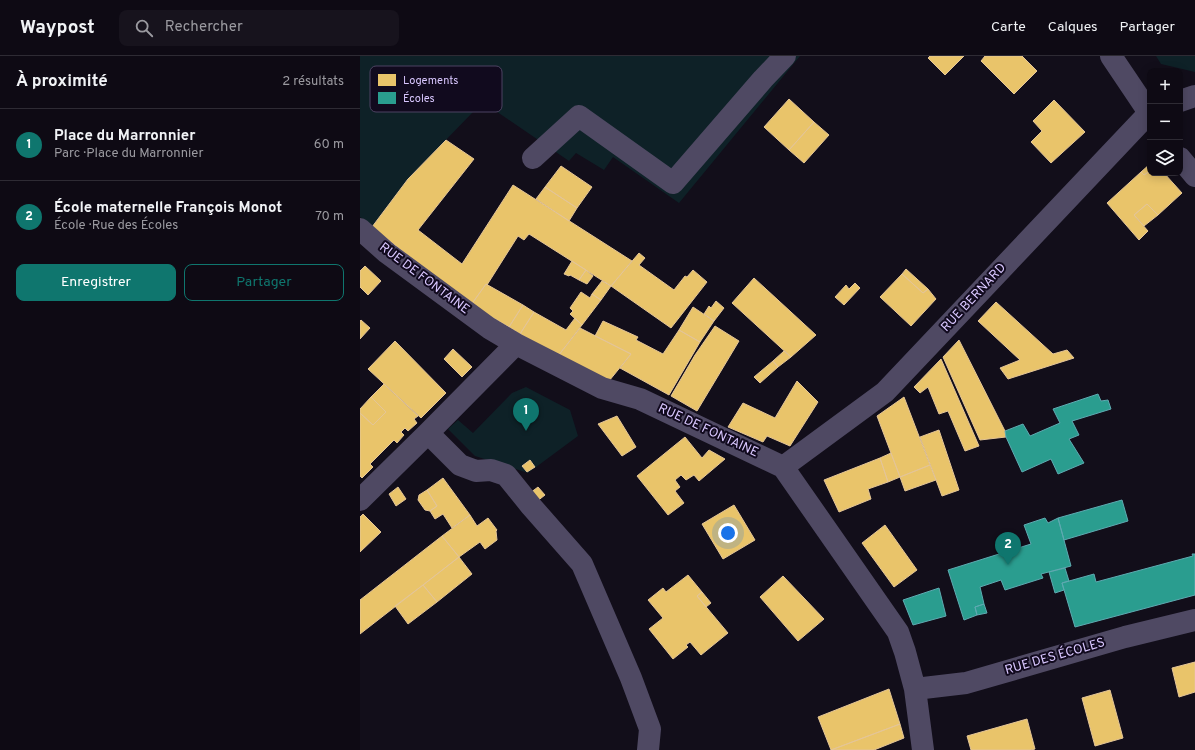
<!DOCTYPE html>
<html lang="fr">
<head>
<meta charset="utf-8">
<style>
	:root { --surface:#0e0a14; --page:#17131d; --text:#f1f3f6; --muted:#9b9aa0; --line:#2e2b34; --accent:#0f766e }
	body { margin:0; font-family:Overpass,sans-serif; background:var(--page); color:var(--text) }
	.controls { position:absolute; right:12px; top:12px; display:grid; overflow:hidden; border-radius:8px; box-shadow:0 2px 10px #0003 }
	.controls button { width:36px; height:36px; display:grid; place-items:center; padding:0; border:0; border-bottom:1px solid var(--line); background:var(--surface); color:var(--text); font:20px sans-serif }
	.you { position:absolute; left:368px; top:477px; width:14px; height:14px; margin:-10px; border:3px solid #fff; border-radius:50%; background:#1a73e8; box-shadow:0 0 0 6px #1a73e833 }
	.badge { display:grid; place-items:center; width:26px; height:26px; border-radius:50%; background:var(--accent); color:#fff; font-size:13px; font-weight:700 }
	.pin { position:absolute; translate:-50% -33px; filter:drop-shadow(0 1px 2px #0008) }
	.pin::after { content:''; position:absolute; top:21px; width:14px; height:12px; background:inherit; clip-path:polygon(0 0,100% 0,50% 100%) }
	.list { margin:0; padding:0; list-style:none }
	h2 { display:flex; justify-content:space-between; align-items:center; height:52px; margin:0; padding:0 16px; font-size:17px }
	h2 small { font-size:13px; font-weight:400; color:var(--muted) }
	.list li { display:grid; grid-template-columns:26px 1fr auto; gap:12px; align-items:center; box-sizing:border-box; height:72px; padding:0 16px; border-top:1px solid var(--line) }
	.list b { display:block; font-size:15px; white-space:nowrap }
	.list p { margin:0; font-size:13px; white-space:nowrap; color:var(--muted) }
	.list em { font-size:13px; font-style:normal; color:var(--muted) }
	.actions { display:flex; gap:8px; padding:12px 16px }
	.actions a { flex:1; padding:9px 0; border:1px solid var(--accent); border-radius:8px; text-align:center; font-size:14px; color:var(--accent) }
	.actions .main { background:var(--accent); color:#fff }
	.icon { flex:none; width:22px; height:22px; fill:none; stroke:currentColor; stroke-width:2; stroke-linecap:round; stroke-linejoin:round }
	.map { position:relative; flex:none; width:835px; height:694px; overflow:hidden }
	header { display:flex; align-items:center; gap:24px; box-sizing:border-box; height:56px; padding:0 20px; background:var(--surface); border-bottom:1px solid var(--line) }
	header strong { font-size:19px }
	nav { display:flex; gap:22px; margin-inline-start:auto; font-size:14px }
	.search { width:280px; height:36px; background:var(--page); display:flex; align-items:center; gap:10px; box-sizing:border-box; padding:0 14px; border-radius:8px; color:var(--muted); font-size:15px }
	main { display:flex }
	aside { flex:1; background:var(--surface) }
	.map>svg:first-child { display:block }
	.green { fill:#0e2127 }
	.homes { fill:#e9c46a; stroke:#e4c597 }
	.schools { fill:#2a9d8f; stroke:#5eaab1 }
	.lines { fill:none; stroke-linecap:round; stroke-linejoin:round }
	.minor { stroke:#4f4963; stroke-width:22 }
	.labels { text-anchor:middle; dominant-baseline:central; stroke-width:4; stroke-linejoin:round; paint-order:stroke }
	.street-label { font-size:13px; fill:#d9c7ff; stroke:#110a1e }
	.key { fill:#110a1e; stroke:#4d4362; stroke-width:1 }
	.key-label { font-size:11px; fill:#d9c7ff }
</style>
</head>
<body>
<header>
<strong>Waypost</strong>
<div class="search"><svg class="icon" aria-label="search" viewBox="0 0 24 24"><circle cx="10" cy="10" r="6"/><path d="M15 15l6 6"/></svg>Rechercher</div>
<nav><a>Carte</a><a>Calques</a><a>Partager</a></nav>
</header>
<main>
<aside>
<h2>À proximité<small>2 résultats</small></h2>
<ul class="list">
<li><span class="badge">1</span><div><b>Place du Marronnier</b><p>Parc · Place du Marronnier</p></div><em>60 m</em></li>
<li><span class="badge">2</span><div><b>École maternelle François Monot</b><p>École · Rue des Écoles</p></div><em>70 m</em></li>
</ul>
<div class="actions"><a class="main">Enregistrer</a><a>Partager</a></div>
</aside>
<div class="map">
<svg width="835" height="694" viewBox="0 0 835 694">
	<rect width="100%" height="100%" fill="#120e1a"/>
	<path class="green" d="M0,0h440l-121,147 -66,-46 -9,13 -28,-17 -7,8 -76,-52 -20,3 -65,67 -36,48 -12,-10z
		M796,0h39v16l-34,-8z
		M166,331l44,23 8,26 -50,37 -53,-17 -27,-27 10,-9 15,13 39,-40z"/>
	<path class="homes" d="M570,0h34l-19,19 -17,-17z
		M625,0h37l15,15 -23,23 -33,-33z
		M429,43l25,23 -25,28 -25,-23z
		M694,44l31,32 -34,31 -20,-21 11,-11 -9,-10z
		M454,66l15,13 -25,28 -15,-13z
		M86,84l28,19 -56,71 44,34 51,-79 119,76 -21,25 -82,-52 -5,6 -6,-4 -31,49 -1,-1 -15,21 -99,-78 36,-48z
		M790,108v7l-6,4 -3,-3z
		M201,110l31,21 -15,21 -32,-21z
		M790,115v2h14l18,20 -24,22 -11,-11 -13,11 14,16 -9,9 -32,-37 34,-31 3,3z
		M185,131l32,21 -8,13 -33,-22z
		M787,148l11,11 -14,11 -10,-11z
		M279,197l6,5 -6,7 35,25 11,-14 2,1 6,-7 14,12 -36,46 -60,-42z
		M212,205l14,9 -7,10 -9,-5 -1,1 -5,-2z
		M5,210l16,15 -13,14 -8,-8v-16z
		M546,213l22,20 -5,4 -21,-19z
		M226,214l7,6 -6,8 -8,-4z
		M542,218l21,19 5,-4 8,10 -25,27 -31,-29z
		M394,222l62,57 -25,22 -59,-54z
		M242,225l9,5 -10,14 -9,-6z
		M495,227l5,5 -16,17 -9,-8 11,-12 3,4z
		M126,228l37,21 -14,22 -38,-22z
		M221,236l9,6 2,-4 9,6 -19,25 -12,-11 3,-3 -3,-3z
		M356,245l8,7 -10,13 -10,-7 5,-8 2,2z
		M636,246l57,52 14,-4 7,8 -66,21 -8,-11 20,-8 -42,-39z
		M163,249l11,7 -14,22 -11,-7z
		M333,251l21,14 -14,21 -21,-12z
		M174,256l32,18 9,-12 7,7 -24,31 -38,-22z
		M1,264l9,8 -10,11v-18z
		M243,265l35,16 -2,3 27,14 16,-24 21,12 -31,53 -49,-27 11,-14 -36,-18z
		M355,270l24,15 -42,70 -26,-15 24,-41z
		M220,272l51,26 -22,27 -51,-25z
		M599,284l46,91 1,6 -26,3 -37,-83z
		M35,285l51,52 -25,25 -53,-49z
		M93,293l19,18 -10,10 -18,-18z
		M424,295l7,6 -13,10 -5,-6z
		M581,303l38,87 -14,5 -17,-40 -9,3 -11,-27 -8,6 -6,-6z
		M413,305l5,6 -18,16 -6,-6z
		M437,325l21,21 -28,44 -23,-10 -4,6 -35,-15 15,-24 32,15z
		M24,328l34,32 -4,3 3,4 -9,8 -3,-3 -4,4 3,3 -7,8 -3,-3 -24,24 3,3 -11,11 -2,-2v-63l13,12 13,-13 -15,-15z
		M11,341l15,15 -13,13 -13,-12v-4z
		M544,341l26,68 -30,12 -23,-61z
		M257,360l19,31 -14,9 -24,-32z
		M579,374l20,60 -17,6 -22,-59z
		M325,381l17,21 7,-8 16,9 -26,22 -5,-6 -8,5 -5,-5 -6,5 5,7 -5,4 9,12 -16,12 -31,-39z
		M531,397l9,24 -12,5 -8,-24z
		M520,402l8,24 -20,7 3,10 -32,13 -15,-32z
		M170,404l5,7 -8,5 -5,-6z
		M570,409l6,15 -31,11 -5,-14z
		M83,422l27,37 -18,13 -9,-14 -8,5 -5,-8 7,-5 -10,-16z
		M38,431l8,12 -10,7 -7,-12z
		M178,431l7,8 -9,7 -6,-9z
		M67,434l10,16 -7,5 -5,-1 -7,-10 1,-5z
		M374,449l21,35 -32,19 -21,-35z
		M3,458l18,18 -21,20v-35z
		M110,459l7,11 11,-8 9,12 -1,1 1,9 -12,9 -5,-7 -21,15 -17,-21z
		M525,469l32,45 -23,17 -32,-44z
		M82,480l17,21 -99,77v-34z
		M99,501l13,17 -35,28 -14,-17z
		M328,519l14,17 -5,4 31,37 -27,22 -11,-13 -4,3 2,2 -15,12 -24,-30 14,-11 -15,-18 15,-12 3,4z
		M423,520l41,43 -26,22 -38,-44z
		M63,529l14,17 -29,22 -13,-18z
		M342,536l9,11 -5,4 -9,-11z
		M835,606v30l-16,5 -7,-29z
		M529,633l11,35 -69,26 -13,-33z
		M750,634l13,48 -28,8 -13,-48z
		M667,663l8,30 -4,1h-60l-4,-14z
		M540,668l4,14 -30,12h-43z"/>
	<path class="schools" d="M738,338l3,7 7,-1 3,9 -39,12 7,14 -10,4 15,24 -26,11 -7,-15 -29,13 -16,-35 -1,-6 18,-7 7,12 30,-13 -7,-14z
		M762,444l6,21 -64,19 -6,-22z
		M685,462l3,5 10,-5 13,48 -30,8 2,4 -38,12 -4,-10 -21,7 4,17 -9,3 2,8 -13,5 -16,-50 83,-26 -7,-19z
		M832,498h3v41l-120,32 -13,-44 32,-9 2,8 97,-26z
		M705,512l4,13 -7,2 2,7 -9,3 -6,-21z
		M579,532l7,28 -33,9 -10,-25z
		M624,548l3,9 -10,2 -2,-8z"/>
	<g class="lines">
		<path class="minor" d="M751,0l39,58
			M820,45l15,-5
			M173,102l46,-42 94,67 90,-104 22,-23
			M820,102l15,18
			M0,173l27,24 102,75 27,16 86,44 38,11 143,68 115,165 7,20 10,37 8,61
			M68,377l32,32 16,6 15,-1 15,5 25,31 51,58 49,114 19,51 -2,21
			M423,411l102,-75 265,-280
			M0,444l68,-67 88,-89
			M555,633l51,-6 159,-46 70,-17"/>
	</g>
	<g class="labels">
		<g class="street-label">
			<text transform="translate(64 223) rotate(37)">RUE DE FONTAINE</text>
			<text transform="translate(614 242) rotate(-47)">RUE BERNARD</text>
			<text transform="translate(348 375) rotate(25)">RUE DE FONTAINE</text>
			<text transform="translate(695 601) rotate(-16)">RUE DES ÉCOLES</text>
		</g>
	</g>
	<rect x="10" y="10" width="132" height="46" rx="6" class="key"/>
	<rect x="18" y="18" width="18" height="12" fill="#e9c46a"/>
	<rect x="18" y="36" width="18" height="12" fill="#2a9d8f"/>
	<g class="key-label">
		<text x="43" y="28">Logements</text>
		<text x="43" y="46">Écoles</text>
	</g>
</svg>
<div class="controls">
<button>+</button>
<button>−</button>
<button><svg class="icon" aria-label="layers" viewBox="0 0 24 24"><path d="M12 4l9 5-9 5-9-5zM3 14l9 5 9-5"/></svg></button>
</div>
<div class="you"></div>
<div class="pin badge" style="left:166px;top:375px">1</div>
<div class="pin badge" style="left:648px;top:509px">2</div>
</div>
</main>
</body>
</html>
